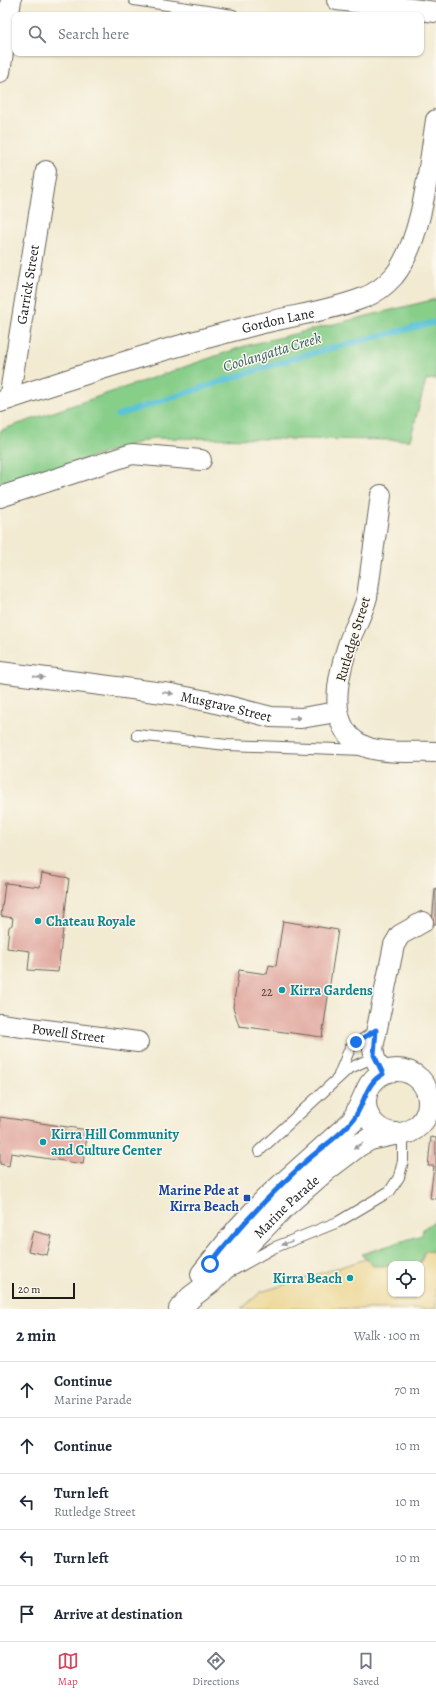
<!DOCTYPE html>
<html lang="en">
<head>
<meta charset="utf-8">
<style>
	:root { --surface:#fff; --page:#f2f2f3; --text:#1f2937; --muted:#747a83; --line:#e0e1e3; --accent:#d1495b }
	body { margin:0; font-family:Alegreya,serif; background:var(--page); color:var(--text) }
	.controls { position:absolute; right:12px; bottom:12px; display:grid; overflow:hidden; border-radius:8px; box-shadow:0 1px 3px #0004 }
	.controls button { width:36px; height:36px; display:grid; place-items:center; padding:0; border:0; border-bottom:1px solid var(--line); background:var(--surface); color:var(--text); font:20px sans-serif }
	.scale { position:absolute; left:12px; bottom:10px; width:63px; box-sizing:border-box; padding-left:4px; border:2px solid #1c1c1c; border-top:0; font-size:11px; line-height:14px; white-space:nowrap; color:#1c1c1c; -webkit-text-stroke:3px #fbf7ec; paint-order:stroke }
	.stop { position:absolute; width:12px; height:12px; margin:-9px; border:3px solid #1a73e8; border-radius:50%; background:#fff }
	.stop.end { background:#1a73e8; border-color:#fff; box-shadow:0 1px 4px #0008 }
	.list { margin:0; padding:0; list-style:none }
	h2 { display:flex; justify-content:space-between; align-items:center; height:52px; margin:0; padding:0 16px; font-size:17px }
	h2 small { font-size:13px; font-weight:400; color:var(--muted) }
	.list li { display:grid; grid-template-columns:26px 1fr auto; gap:12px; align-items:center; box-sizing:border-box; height:56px; padding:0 16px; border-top:1px solid var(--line) }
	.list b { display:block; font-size:15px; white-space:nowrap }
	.list p { margin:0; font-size:13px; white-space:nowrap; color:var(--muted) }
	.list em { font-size:13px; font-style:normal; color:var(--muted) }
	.icon { flex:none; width:22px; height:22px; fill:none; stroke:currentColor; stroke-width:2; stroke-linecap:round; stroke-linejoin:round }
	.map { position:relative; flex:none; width:436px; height:1309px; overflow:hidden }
	.search { position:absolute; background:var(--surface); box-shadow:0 1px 3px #0004; left:12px; right:12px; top:12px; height:44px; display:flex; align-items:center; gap:10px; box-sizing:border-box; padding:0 14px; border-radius:8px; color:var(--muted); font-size:15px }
	.sheet { height:332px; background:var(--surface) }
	nav { display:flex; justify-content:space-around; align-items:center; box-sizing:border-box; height:56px; border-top:1px solid var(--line); background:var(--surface); font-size:11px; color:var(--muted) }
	nav a { display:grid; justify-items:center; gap:2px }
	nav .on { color:var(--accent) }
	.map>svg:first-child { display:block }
	.green { fill:#87ce89; stroke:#527552 }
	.sand { fill:#eeda9e; stroke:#857b5d }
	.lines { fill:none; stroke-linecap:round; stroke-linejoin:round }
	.stream { stroke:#5bc3d8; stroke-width:6 }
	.building { fill:#dfa39a }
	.service-casing { stroke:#67645b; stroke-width:12 }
	.minor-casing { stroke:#67645b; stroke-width:22 }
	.secondary-casing { stroke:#67645b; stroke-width:24 }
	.service { stroke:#fff; stroke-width:10 }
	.minor { stroke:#fff; stroke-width:20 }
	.secondary { stroke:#fff; stroke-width:22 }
	.oneway { fill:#999 }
	.route { stroke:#1a73e8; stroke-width:5 }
	.culture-dot { fill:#0f9aa8; stroke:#fbf7ec; stroke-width:1.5 }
	.transit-dot { fill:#1a4fb4; stroke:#fbf7ec; stroke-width:1.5 }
	.labels { text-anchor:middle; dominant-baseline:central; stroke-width:3; stroke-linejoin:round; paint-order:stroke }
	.number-label { font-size:12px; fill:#4d3e3c }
	.street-label { font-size:14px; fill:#1c1c1c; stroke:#fbf7ec }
	.culture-label { font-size:14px; font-weight:bold; fill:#0d838f; stroke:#fbf7ec; text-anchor:start }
	.transit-label { font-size:14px; font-weight:bold; fill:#164399; stroke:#fbf7ec; text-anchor:end }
	.water-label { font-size:15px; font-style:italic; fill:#355f67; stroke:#fbf7ec }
</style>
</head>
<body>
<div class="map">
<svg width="436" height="1309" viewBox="0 0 436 1309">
	<rect width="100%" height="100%" fill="#fbf7ec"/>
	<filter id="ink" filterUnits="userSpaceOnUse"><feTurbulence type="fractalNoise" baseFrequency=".025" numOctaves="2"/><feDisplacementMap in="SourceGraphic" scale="8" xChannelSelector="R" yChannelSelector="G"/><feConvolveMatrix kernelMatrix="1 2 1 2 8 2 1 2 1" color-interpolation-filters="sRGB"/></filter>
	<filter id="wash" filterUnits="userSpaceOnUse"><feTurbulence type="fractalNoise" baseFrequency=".012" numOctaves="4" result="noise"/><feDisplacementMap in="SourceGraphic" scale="16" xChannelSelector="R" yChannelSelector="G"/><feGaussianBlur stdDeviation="0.9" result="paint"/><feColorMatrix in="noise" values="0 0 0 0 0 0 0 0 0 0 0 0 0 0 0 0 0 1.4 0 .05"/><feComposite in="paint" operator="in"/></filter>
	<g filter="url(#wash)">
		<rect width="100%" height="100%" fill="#f2ead1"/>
		<path class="green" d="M436,299v80l-10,1 -16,60 -257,-2 -153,48v-55l4,-2 241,-83z
			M436,1220v32l-11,-1 -5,13 -47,2 -11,-12 60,-19 1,-6z"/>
		<path class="sand" d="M425,1251l11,1v57h-195l20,-17 105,-33 7,7h18v28h30l-1,-30z"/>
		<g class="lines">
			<path class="stream" d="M118,415l183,-59 135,-34"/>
		</g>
		<g id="blocks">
			<path class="building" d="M42,873l27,5 -11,94 -30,-2 2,-19 -23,-3 2,-21 3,-2 1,-7 -12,-2 4,-33 35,4z
				M435,888h1v36h-4z
				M283,921l55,9 -16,107 -83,-11 -6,-19 6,-37 28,4 2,-9 7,1z
				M0,1117l88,13 -5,34 -72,-11 -2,13 -9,-2z
				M431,1137l5,1v61l-6,-1 4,-32h-6z
				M33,1231l19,5 -5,19 -19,-4z"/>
		</g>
	</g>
	<g filter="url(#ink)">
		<use href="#blocks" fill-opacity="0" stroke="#67645b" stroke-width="1"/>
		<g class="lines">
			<g class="service-casing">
				<path id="service" d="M134,0l99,15
					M137,735l90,10 137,5
					M339,1075l11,-27 26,-18
					M259,1151l89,-82 26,-12
					M232,1271l41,-23 65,-26 52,-31 9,-14 4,-16v-27"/>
			</g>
			<g class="minor-casing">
				<g id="minor">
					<path d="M337,0l99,12"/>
					<path d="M0,72l11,-72"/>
					<path id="s1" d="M9,399l37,-228"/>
					<path id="s2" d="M0,402c83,-28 167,-54 251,-76 37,-10 76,-14 112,-28 11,-4 23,-13 31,-22 29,-36 35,-112 42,-156"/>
					<path d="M381,495l-14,102c-4,15 -11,28 -17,42 -12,35 -28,94 19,109 21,6 46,3 67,4"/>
					<path d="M0,497l132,-43 69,6"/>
					<path id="s3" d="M0,672l171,22 41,8 59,15 30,1 36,-6"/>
					<path id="s4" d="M0,1024l138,18"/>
					<path d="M383,1074l-8,-15 -2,-11 21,-103 6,-10 23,-13"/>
				</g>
			</g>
			<g class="secondary-casing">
				<g id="secondary">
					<circle cx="397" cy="1102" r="32"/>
					<path d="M202,1274l36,-45 28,-30 87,-78 13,-28"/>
					<path id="s5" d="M180,1309l11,-12 20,-15 74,-76 41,-36 33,-25 11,-6 24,-5"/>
				</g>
			</g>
			<use href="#service" class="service"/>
			<use href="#minor" class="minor"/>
			<use href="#secondary" class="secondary"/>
		</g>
		<defs><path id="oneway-solid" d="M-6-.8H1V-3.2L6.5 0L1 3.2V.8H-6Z"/></defs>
		<g class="oneway">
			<use href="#oneway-solid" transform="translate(39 677) rotate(7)"/>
			<use href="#oneway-solid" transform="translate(168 693) rotate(8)"/>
			<use href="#oneway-solid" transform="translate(295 718) rotate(-2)"/>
			<use href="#oneway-solid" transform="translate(358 1146) rotate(148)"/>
			<use href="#oneway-solid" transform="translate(287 1243) rotate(158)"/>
		</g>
	</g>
	<g class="lines" filter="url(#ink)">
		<path class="route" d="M210,1264c28,-37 60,-69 94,-101 15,-14 35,-26 48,-42 13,-15 12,-37 31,-47l-9,-19 2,-25 -20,12"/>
	</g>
	<g class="culture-dot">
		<circle cx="38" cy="921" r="4"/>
		<circle cx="282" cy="990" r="4"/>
		<circle cx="43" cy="1142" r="4"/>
		<circle cx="350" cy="1278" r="4"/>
	</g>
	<rect class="transit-dot" x="243" y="1194" width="8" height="8" rx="2"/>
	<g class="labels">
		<g class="number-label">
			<text x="267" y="992">22</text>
		</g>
		<g class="street-label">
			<text stroke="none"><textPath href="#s1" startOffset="116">Garrick Street</textPath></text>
			<text stroke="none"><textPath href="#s2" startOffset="290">Gordon Lane</textPath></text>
			<text transform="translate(353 639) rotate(-73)">Rutledge Street</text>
			<text stroke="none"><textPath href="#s3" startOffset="229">Musgrave Street</textPath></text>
			<text stroke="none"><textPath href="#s4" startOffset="69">Powell Street</textPath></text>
			<text stroke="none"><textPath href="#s5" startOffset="148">Marine Parade</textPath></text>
		</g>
		<g class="culture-label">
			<text x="46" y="921">Chateau Royale</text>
			<text x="290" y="990">Kirra Gardens</text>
			<text x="51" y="1134">Kirra Hill Community<tspan x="51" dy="16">and Culture Center</tspan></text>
			<text x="342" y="1278" text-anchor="end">Kirra Beach</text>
		</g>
		<g class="transit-label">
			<text x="239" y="1190">Marine Pde at<tspan x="239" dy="16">Kirra Beach</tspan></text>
		</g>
		<g class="water-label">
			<text transform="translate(272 352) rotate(-17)">Coolangatta Creek</text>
		</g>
	</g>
</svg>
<div class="controls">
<button><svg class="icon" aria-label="locate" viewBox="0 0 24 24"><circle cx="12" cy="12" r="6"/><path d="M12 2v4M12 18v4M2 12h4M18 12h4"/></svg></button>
</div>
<div class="scale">20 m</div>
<div class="stop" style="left:210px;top:1264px"></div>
<div class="stop end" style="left:356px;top:1042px"></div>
<div class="search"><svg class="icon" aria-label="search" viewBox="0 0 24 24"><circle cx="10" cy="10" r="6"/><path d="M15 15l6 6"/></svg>Search here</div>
</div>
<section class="sheet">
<h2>2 min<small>Walk · 100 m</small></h2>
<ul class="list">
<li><svg class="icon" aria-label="ahead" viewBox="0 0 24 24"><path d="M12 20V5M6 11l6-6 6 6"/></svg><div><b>Continue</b><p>Marine Parade</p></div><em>70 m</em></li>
<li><svg class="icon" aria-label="ahead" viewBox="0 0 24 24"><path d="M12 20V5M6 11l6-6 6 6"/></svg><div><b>Continue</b></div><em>10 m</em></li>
<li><svg class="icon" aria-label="left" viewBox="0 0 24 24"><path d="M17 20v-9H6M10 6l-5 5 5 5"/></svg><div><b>Turn left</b><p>Rutledge Street</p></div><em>10 m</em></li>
<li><svg class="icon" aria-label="left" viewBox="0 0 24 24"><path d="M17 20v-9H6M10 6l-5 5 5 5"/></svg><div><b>Turn left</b></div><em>10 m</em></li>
<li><svg class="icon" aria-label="arrive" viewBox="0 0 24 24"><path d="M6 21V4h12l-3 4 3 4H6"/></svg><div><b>Arrive at destination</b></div></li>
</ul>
</section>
<nav>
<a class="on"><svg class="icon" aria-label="map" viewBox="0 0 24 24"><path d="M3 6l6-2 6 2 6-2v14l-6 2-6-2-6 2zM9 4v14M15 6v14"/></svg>Map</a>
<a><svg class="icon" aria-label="directions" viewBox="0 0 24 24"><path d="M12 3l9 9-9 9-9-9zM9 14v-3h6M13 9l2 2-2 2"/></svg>Directions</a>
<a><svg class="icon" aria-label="saved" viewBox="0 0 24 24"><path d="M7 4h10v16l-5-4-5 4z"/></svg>Saved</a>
</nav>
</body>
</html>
